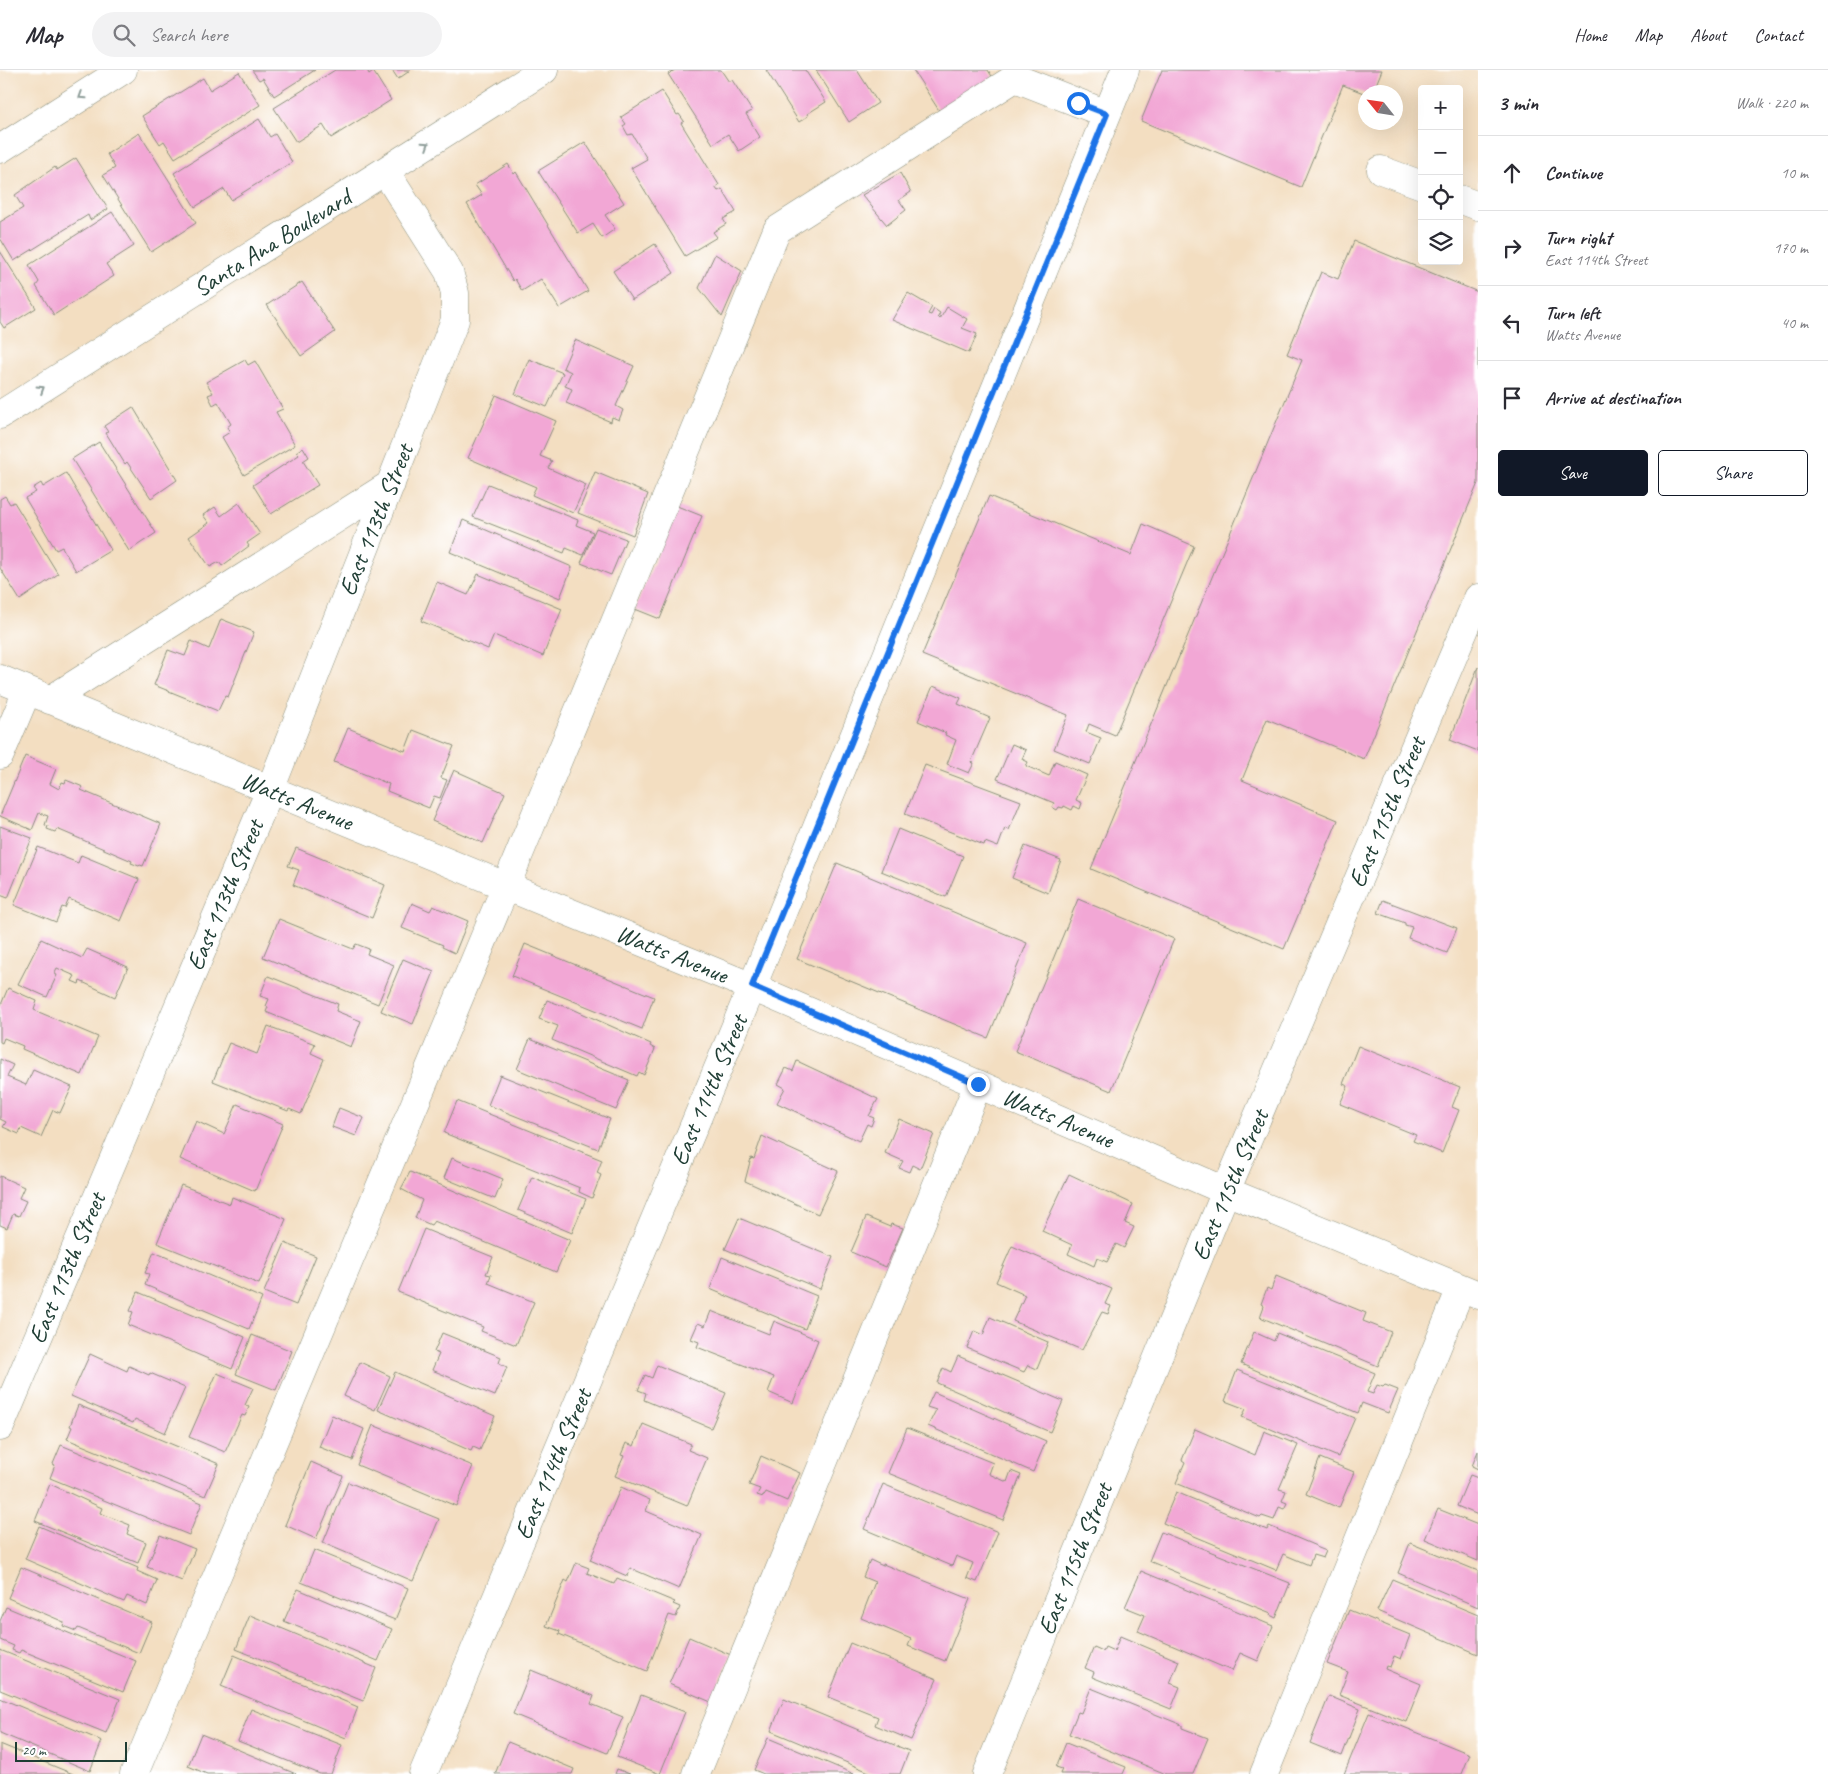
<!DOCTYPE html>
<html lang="en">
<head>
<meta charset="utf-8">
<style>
	:root { --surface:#fff; --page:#f2f2f3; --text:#2b2b33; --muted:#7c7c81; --line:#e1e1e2; --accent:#111827 }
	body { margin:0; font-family:Caveat,sans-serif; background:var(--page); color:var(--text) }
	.controls { position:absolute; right:15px; top:15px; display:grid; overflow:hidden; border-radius:5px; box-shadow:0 5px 20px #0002 }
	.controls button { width:45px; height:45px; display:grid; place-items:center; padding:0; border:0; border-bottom:1px solid var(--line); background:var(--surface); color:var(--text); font:25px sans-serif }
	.compass { position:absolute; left:1358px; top:15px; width:45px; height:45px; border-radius:50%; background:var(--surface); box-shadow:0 5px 20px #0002; rotate:300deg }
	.scale { position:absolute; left:15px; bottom:12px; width:112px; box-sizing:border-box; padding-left:5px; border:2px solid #1f3d34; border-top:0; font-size:14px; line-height:18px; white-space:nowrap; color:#1f3d34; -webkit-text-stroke:4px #fff; paint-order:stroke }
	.stop { position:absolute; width:15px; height:15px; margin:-11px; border:4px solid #1a73e8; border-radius:50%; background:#fff }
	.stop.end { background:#1a73e8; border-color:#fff; box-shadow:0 1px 5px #0008 }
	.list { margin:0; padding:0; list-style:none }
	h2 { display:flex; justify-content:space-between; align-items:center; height:65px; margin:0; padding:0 20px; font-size:21px }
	h2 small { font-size:16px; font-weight:400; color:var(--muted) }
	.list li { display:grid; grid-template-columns:32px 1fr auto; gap:15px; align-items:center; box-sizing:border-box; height:75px; padding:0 20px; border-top:1px solid var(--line) }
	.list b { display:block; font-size:19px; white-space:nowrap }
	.list p { margin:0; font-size:16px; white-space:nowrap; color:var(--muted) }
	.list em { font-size:16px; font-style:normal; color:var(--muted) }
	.actions { display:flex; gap:10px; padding:15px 20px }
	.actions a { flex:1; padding:11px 0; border:1px solid var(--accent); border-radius:5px; text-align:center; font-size:18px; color:var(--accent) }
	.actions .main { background:var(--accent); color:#fff }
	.icon { flex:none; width:28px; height:28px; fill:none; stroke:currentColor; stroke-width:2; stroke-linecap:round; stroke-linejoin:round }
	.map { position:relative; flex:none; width:1478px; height:1704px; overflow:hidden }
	header { display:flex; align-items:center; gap:30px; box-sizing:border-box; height:70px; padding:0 25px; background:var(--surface); border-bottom:1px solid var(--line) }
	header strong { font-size:24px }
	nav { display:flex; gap:28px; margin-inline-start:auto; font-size:18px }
	.search { width:350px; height:45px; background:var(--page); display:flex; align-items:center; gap:12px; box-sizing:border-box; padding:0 18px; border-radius:28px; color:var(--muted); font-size:19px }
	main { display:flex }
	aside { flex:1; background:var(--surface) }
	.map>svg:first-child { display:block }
	.building { fill:#f2a7d5 }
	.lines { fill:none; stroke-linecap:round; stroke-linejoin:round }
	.minor-casing { stroke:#898e7a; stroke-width:29 }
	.minor { stroke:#fff; stroke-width:28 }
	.oneway { stroke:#8f9e9a }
	.route { stroke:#1a73e8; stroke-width:6 }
	.labels { text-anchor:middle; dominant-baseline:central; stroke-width:5; stroke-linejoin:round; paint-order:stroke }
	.street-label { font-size:25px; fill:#1f3d34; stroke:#fff }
</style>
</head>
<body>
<header>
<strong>Map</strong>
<div class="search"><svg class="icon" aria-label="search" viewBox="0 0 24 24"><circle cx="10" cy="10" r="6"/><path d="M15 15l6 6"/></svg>Search here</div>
<nav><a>Home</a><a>Map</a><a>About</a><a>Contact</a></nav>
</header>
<main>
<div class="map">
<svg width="1478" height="1704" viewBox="0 0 1478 1704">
	<rect width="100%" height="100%" fill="#fff"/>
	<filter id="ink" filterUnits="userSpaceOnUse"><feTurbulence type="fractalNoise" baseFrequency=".02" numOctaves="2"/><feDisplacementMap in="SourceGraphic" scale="10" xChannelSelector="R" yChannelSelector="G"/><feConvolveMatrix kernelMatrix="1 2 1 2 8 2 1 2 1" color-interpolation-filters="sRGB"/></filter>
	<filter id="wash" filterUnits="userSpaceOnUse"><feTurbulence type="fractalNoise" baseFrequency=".0096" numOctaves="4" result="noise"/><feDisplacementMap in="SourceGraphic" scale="20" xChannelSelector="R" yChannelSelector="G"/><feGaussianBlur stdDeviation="1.12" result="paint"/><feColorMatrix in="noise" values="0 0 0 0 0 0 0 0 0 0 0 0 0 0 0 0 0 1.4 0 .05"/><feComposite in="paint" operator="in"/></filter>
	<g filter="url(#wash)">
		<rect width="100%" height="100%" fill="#f3dec1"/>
		<g id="blocks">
			<path class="building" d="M252,0h63l-41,26 -11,-18 -4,2z
				M335,0h32l2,4 4,-3 18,29 -60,38 -8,-13 -27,17 -22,-34z
				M392,0h19l-13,9z
				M675,0h46l8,12 3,-2 20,31 -6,3 14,23 -21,14 -11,-17 -15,10 -45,-70z
				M766,0h39l21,32 -19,12 1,2 -9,6z
				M816,0h41l21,33 -29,19z
				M913,0h75l5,8 -53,34z
				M1162,0h220l-9,22h-7v2l-23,-9 -42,102 -160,-66z
				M239,2l21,33 -85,53 -11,-17 -4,3 -18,-28 61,-38 7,12z
				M662,21l15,24 2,-1 5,7 -3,2 38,62 -4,2 3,4 4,-2 14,23 -13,7 3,5 -13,8 4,5 -32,19 -54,-88 16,-9 -15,-25 -4,1 -5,-9 3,-2 -5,-7z
				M259,49l11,18 5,-3 17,28 -61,38 -7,-11 -29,18 -21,-34z
				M139,63l57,90 -45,29 -48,-77 12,-7 -8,-14z
				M585,72l39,61 -19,12 10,14 -13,9 -9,-14 -15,9 -40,-62z
				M76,88l32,51 -18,11 -2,-5 -74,46 -14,-23v-16l23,-14 -8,-13 40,-28 2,3z
				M508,94l6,10 2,-2 72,119 -29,17 -18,-29 -19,12 -7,-12 -2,2 -46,-77 15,-9 -7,-10z
				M900,103l11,19 -12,8 7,10 -19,15 -25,-30z
				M112,142l22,34 -28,18 8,12 -60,39 -18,-29 3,-4 -10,-17z
				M1354,171l124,51v191l-114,276 -97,-40 -25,61 96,40 -54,129 -193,-80 211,-509 -15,-6 34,-82 17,7z
				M655,174l19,29 -42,27 -19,-29z
				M0,181l36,57 -32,20 -4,-6z
				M715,184l27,17 -20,46 -23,-29z
				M302,212l33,50 -34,24 -34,-51z
				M908,223l24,14 -4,7 3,1 3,-6 6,4 -2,4 2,2 7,-12 20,12 -5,9 15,6 -8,19 -77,-33z
				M575,270l59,26 -18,40 7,4 -4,10 -7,-3 -1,5 -45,-19 6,-14 -7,-3 6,-14 -8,-4z
				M529,289l34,14 -16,34 -32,-13z
				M245,290l3,5 7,-4 28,48 -7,3 19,33 -51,30 -22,-38 8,-5 -3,-5 4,-3 -13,-22 -5,3 -5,-10 5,-2 -7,-11z
				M496,325l60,26 -16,35 12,5 -4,7 38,17 -13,28 -41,-18 4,-8 -68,-29z
				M133,337l44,73 -26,18 -24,-36 -2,2 -19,-31 2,-1 -4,-6z
				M99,372l57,91 -27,18 -57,-92z
				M303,377l6,10 -6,4 15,24 -47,29 -18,-29 46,-30 -3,-3z
				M595,402l53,22 -15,41 -55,-22z
				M66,403l45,77 -35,21 -14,-24 -6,3 -31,-52 11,-6 -3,-4 8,-5 2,4z
				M488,414l90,36 -2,5 17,7 -10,23 -17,-7 -2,5 -91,-36z
				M5,426l5,8 4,-2 44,72 -38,26 -20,-32v-69z
				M989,426l142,59 12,-31 51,22 -79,189 -26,-11 -3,8 15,6 -11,26 -36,-15 14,-34 -146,-60z
				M239,433l21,31 -13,9 2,3 -27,20 -3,-4 -9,5 -21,-30 20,-14 -6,-8 12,-8 6,9z
				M677,436l25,10 -42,103 -25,-10z
				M463,450l109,47 -12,31 -110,-46z
				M596,458l30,11 -15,36 -30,-12z
				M478,504l84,35 -19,47 -49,-21 -6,14 -67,-28 16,-39 31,13z
				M221,549l33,13 -26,65 -3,-1 -7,15 -64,-26 14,-35 17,6 6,-15 18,8z
				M1478,597v84l-28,-11z
				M933,616l28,12 -3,6 32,14 -19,44 3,1 -5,10 -22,-9 9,-24 -11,-5 1,-2 -28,-12z
				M348,658l57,23 8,-21 41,16 -13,32 6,2 -7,18 -6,-2 -5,12 -42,-17 2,-7 -55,-22z
				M1012,674l14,6 -4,9 6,3 -2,4 23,10 6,-15 32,14 -11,25 6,3 -2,6 -6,-3 -2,4 -8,-4 -1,2 -4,-1 -2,3 -5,-3 2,-4 -57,-24z
				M25,686l31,13 -6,15 9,5 3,-7 3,1 1,-3 17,7 -2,3 80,34 -18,42 -3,-1 -1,1 -8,-3 1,-2 -75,-32 -2,3 -8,-3 1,-3 -3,-1 3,-9 -9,-3 -7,17 -32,-14z
				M925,695l96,36 -12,29 -4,-2 -7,19 -13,-5 -1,3 -79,-31z
				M454,700l51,23 -22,50 -51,-22z
				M0,756l32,12 -24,60 -8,-3z
				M898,759l65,27 -17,41 -65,-26z
				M1025,776l36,14 -13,33 -36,-15z
				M38,777l40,16 3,-8 58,24 -18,42 -52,-22 -4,9 -3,-1 -6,15 -42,-17z
				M296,778l89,37 -13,33 -79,-33 6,-15 -11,-4z
				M837,793l190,80 -39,95 -191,-79z
				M1078,829l96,40 -63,152 -96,-40z
				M1383,830l74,28 -10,25 -39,-15 4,-11 -7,-2v-2l-27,-10z
				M412,833l18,8 3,-5 35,15 -13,32 -13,-6 1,-2 -41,-17z
				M279,849l74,30 3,-5 13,5 -2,5 27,11 -16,39 -115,-47z
				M41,869l41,19 5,-9 41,18 -13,30 -35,-16 -1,3 -7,-3 3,-5 -18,-8 -3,6 3,1 -10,22 -29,-13z
				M525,874l129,53 -12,32 -130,-53z
				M403,889l31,13 -21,52 -32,-13z
				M268,906l70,28 -2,7 25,10 -10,26 -85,-35 2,-5 -2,-1 3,-7 -9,-3z
				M8,918l29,13 -3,9 64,27 -16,38 -60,-26 1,-3 -19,-8 -2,5 -2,-1v-35z
				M547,930l19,7v-1l85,38 -1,2 5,3 -11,26 -5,-3 -2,4 -85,-36 6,-14 -19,-7z
				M268,956l47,18 -4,9 13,6 -23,55 -12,-5 -1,2 -75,-30 16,-38 28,11z
				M530,969l99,41 -13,30 -99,-41z
				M1358,976l102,41 -8,20 7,3 -17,43 -29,-12 3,-6 -76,-31 8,-18 -5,-2z
				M0,989l13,6 -6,12 19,8 7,-15 39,17 -12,26 -7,-3 -12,27 -20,-9 -2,6 -16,-7 3,-5 -6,-3z
				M797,991l81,38 -9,17 5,2 -3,8 -4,-2 -8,17 -82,-38 8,-15 -7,-4 8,-16 7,3z
				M500,1005l110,44 -12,30 -110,-44z
				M457,1031l145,59 -5,13 4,2 -9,23 -13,-6 1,-4 -136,-55z
				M237,1034l46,20 -28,67 -75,-32 16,-38 28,13z
				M339,1038l25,10 -8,18 -24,-9z
				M899,1049l35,15 -14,35 -8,-4 -3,7 -10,-4 4,-7 -18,-8z
				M762,1066l76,35 -20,43 -73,-33 6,-23 3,1z
				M452,1088l51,21 -8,20 -51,-21z
				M410,1102l160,68 -14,32 -122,-51 -3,4 -16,-7 7,-18 -21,-11z
				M1069,1104l64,30 -8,19 9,4 -10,21 -8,-4 -9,18 -10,-4 -3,8 -26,-12 4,-9 -30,-14z
				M0,1106l24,11 -5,11 7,3 -7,15 -6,-2 -6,14 -7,-3z
				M532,1107l54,22 -14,34 -54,-23z
				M181,1115l49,19 2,-7 54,22 -27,65 -102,-41z
				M866,1147l24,10 1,-3 12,4 -17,39 -35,-15z
				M739,1148l94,39 -13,32 -95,-40z
				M424,1159l69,28 -7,17 5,1 -3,8 46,19 -18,43 -35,-14 2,-4 -85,-35z
				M285,1173l31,13 -20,49 -32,-13z
				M1012,1176l100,43 -7,15 6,2 -3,8 -6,-2 -20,38 -69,-29 12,-26 -29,-13z
				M154,1182l108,46 -13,31 -104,-44 4,-11 -4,-1z
				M722,1187l95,39 -12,33 -95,-40z
				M1276,1206l90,37 -3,8 28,11 -13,34 -118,-49 4,-11 -3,-2 6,-16 4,2z
				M138,1222l107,45 -13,32 -104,-44 5,-13 -3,-1z
				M711,1241l58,23 5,-13 44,19 -25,63 -25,-11 6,-15 -77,-30 2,-5 -8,-3 7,-16 7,3z
				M990,1247l58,25 -11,27 -9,-4 -4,7 -57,-24 7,-17 9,4z
				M1254,1262l20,9 3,-8 98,40 -8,19 6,2 4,-9 6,2 2,-2 13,5 -10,23 -26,-10 -4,10 -117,-49z
				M442,1263l59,24 -2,6 8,4 -12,29 -63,-26 7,-16 -5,-2z
				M252,1265l40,16 -16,39 -40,-16z
				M90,1284l37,17 2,-5 20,9 1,-2 35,15 -20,45 -30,-14 -2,4 -62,-27z
				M958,1286l105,45 -13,31 -113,-49 6,-15 8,4z
				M360,1292l30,14 -15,34 -31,-14z
				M657,1295l69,28 -15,35 -67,-28 2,-7 -8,-3 7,-15 7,3z
				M1237,1300l118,48 -17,39 -96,-40 4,-8 -21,-8z
				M395,1302l100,44 -15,34 -7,-3 -2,4 -93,-41z
				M217,1303l36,15 -8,17 4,2 -4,9 -3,-1 -17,37 -36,-15z
				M934,1322l112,49 -13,31 -105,-46 8,-16 -9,-3z
				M78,1335l141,59 -14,32 -138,-57 5,-12 -2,-1z
				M332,1345l32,14 -12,31 -33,-13z
				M643,1354l48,20 -3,6 19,8 -20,48 -72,-30 9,-20 -3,-1 5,-12 8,3z
				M373,1355l100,41 -17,40 -99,-41z
				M907,1358l86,35 -4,11 18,8 4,-11 10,4 -18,45 -115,-47z
				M1195,1359l60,26 9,-24 34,14 -19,44 7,2 -4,10 5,2 -3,6 -5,-2 -5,13 -12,-4 -2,2 -84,-35 9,-21 -3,-2z
				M61,1375l141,58 -13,32 -139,-57 5,-13 -2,-1z
				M1478,1381v18l-6,-3z
				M761,1386l39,17 -13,28 -21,-9 -3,5 -6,-2 3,-6 -11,-4z
				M1320,1388l34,14 -15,36 -33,-14z
				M311,1392l32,14 -27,63 -31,-14z
				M1470,1405l8,3v37l-21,-9z
				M348,1412l91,37 -26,62 -90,-38z
				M50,1414l52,24 -2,5 30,12 -3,9 19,8 -8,21 -103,-42z
				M883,1414l115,48 -21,50 -10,-4 6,-15 -17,-7 -4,10 -88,-37z
				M621,1417l29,13 -4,11 56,24 -23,54 -49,-21 -3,8 -37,-16z
				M1176,1422l91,38 2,-4 47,20v1l10,4 -3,7 -10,-3 -4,10 -26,-11 -7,16 -113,-47z
				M1438,1439l40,16v36l-53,-22z
				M39,1456l99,42 -1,3 20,9 -10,25 -20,-9 -3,6 -99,-43z
				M1161,1462l129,51 -14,35 -6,-3 1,-2 -92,-37 1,-2 -31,-13z
				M160,1465l35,14 -13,32 -35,-14z
				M1410,1473l68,28v36l-80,-34z
				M314,1480l94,38 -13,32 -94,-38z
				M870,1490l13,6v-2l87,35 -25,62 -37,-15 3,-7 -50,-21 14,-36 -12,-5z
				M576,1493l13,5 -2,5 27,11 3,-6 58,24 -2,2 7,3 -4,10 -7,-2 -22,56 -88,-37 1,-3 -14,-5 19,-46 3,2z
				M21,1497l131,55 -13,31 -61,-25 -2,3 -13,-5 1,-4 -56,-24z
				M1141,1501l132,55 -15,35 -18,-8 -8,18 -94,-40 7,-16 -20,-8z
				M1392,1509l86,36v39l-101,-43z
				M298,1519l94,40 -14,32 -94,-40z
				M6,1537l130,54 -13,31 -102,-42 -2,3 -7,-3 2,-4 -14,-6v-19z
				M1349,1540l61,25 -9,24 -7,-3 -4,11 -4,-1 -1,3 36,15 -15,38 -67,-27 9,-23 -21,-8z
				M250,1545l126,53 -13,33 -127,-52z
				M1120,1566l59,25 -9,22 10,4 -9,22 -79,-32 2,-5 -9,-4 9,-21 9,4 2,-4 9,4z
				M689,1567l42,18 -20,47 -42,-18z
				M850,1573l87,36 -26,61 -36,-15 3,-8 -50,-20z
				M0,1580l120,49 -14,34 -106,-43z
				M234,1585l124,52 -12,31 -125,-52z
				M531,1600l63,26 -3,8 32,13 -16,36 -94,-39z
				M1091,1618l91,37v3l26,10 -15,36h-27l-97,-40 9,-22 3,1z
				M641,1625l44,17 -25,62 -43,-17z
				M1329,1626l31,13 -18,47 -32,-13z
				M0,1628l102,43 -12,30 -90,-38z
				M784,1629l125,52 -9,23h-26l-103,-43z
				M251,1639l91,36 -11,29h-11l-82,-33z
				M1369,1643l101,41 -8,20h-118z
				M201,1664l95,40h-89l-19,-8z
				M768,1668l86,36h-90l-10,-4z
				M508,1672l66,27 -2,5h-77z
				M1066,1673l60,24 -3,7h-63l2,-5 -6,-2z
				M0,1674l73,30h-73z
				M617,1699l13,5h-15z"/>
		</g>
	</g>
	<g filter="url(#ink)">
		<use href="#blocks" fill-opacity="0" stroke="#898e7a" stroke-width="1"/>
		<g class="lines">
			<g class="minor-casing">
				<path id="minor" d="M0,79l123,-79
					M1381,100l41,15
					M1459,129l19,7
					M0,345l544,-345
					M0,609l752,308 474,204 252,104
					M50,630l341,-216
					M0,685l27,-64
					M0,1357l270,-637 185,-470v-27l-6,-21 -64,-101
					M134,1704l372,-888 271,-656 238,-152 92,36
					M423,1704l329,-787 373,-917
					M696,1704l282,-690
					M987,1704l239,-583 252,-593
					M1264,1704l197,-486"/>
			</g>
			<use href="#minor" class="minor"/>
		</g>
		<defs><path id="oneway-chevron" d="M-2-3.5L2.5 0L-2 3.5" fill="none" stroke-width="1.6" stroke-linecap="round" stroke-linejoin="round" transform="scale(1.25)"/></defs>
		<g class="oneway">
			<use href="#oneway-chevron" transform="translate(82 26) rotate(147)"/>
			<use href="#oneway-chevron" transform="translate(426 75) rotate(-33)"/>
			<use href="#oneway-chevron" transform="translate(41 319) rotate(-32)"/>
		</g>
	</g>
	<g class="lines" filter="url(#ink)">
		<path class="route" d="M978,1014l-226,-98 355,-872 -29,-11"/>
	</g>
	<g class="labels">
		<g class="street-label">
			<text transform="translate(272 173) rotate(-32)">Santa Ana Boulevard</text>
			<text transform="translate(376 450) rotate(-68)">East 113th Street</text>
			<text transform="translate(297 731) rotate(22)">Watts Avenue</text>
			<text transform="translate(1387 742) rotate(-67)">East 115th Street</text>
			<text transform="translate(225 825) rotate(-67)">East 113th Street</text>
			<text transform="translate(672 884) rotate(22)">Watts Avenue</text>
			<text transform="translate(709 1020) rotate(-67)">East 114th Street</text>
			<text transform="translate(1058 1048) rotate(23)">Watts Avenue</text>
			<text transform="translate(1230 1115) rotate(-67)">East 115th Street</text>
			<text transform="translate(67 1198) rotate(-67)">East 113th Street</text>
			<text transform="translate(553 1394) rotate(-67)">East 114th Street</text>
			<text transform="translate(1075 1489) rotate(-68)">East 115th Street</text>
		</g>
	</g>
</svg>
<div class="controls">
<button>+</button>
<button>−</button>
<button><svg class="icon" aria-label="locate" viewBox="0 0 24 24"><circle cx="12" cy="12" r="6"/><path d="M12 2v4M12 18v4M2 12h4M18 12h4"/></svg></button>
<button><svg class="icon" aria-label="layers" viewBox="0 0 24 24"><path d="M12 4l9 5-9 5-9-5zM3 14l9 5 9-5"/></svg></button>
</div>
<svg class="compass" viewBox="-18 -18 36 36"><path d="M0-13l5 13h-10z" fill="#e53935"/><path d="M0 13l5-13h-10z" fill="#7c7c81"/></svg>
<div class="scale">20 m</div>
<div class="stop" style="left:1078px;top:33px"></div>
<div class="stop end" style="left:978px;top:1014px"></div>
</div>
<aside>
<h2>3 min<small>Walk · 220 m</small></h2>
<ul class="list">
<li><svg class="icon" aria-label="ahead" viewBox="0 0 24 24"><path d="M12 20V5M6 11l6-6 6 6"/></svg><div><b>Continue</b></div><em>10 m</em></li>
<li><svg class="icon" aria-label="right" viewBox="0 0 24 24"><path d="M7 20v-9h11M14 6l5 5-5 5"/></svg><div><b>Turn right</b><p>East 114th Street</p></div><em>170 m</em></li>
<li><svg class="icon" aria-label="left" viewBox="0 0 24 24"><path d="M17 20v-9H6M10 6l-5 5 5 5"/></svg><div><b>Turn left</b><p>Watts Avenue</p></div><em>40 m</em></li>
<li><svg class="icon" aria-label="arrive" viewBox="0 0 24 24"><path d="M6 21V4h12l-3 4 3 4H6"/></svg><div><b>Arrive at destination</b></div></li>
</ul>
<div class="actions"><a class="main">Save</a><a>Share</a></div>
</aside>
</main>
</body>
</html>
